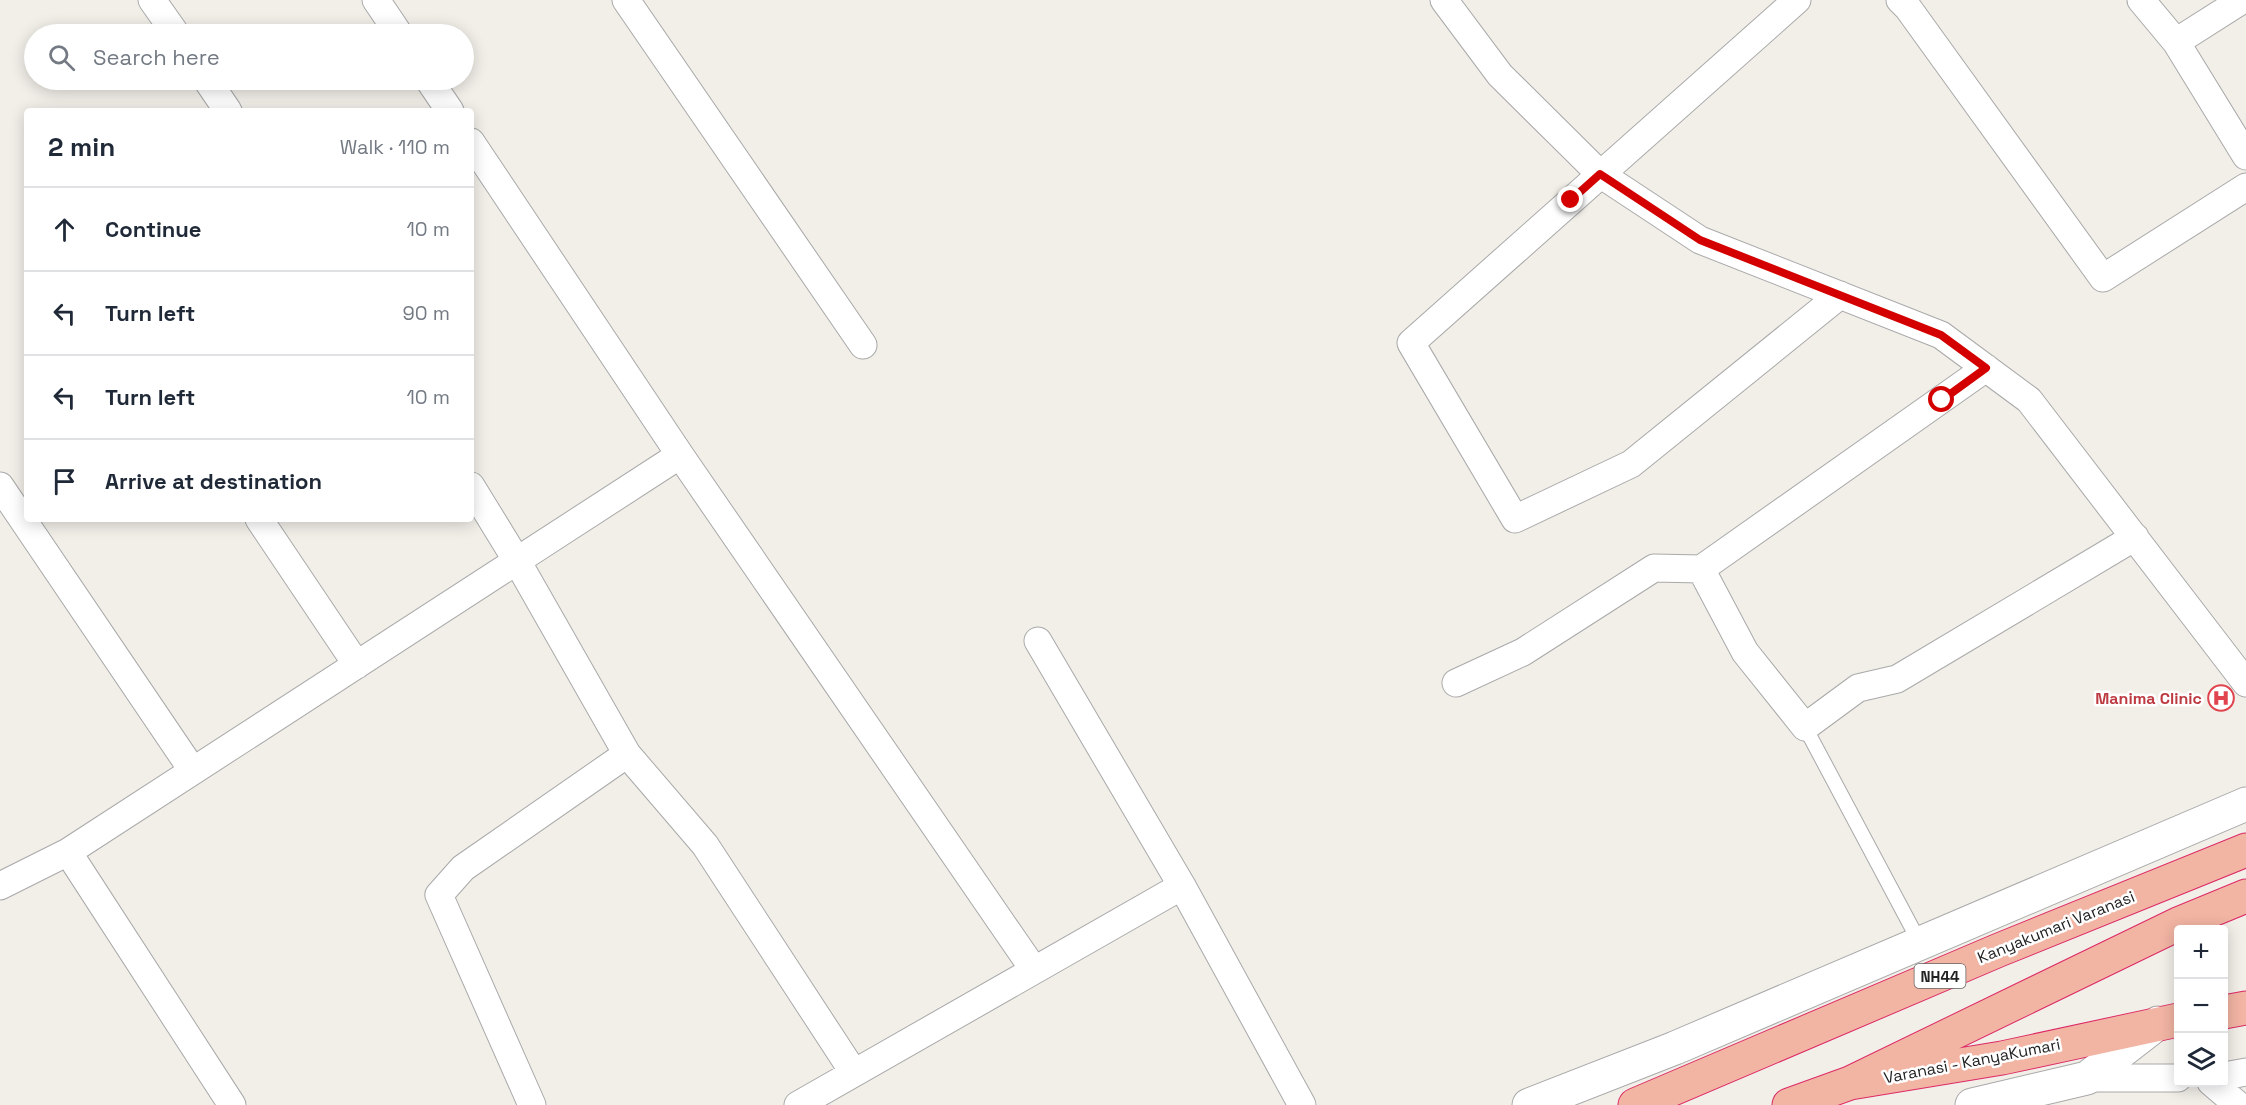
<!DOCTYPE html>
<html lang="en">
<head>
<meta charset="utf-8">
<style>
	:root { --surface:#fff; --page:#f2f2f3; --text:#1f2937; --muted:#747a83; --line:#e0e1e3 }
	body { margin:0; font-family:"Space Grotesk",sans-serif; background:var(--page); color:var(--text) }
	.controls { position:absolute; right:18px; bottom:18px; display:grid; overflow:hidden; border-radius:6px; box-shadow:0 3px 15px #0003 }
	.controls button { width:54px; height:54px; display:grid; place-items:center; padding:0; border:0; border-bottom:2px solid var(--line); background:var(--surface); color:var(--text); font:30px sans-serif }
	.stop { position:absolute; width:18px; height:18px; margin:-14px; border:4px solid #d40000; border-radius:50%; background:#fff }
	.stop.end { background:#d40000; border-color:#fff; box-shadow:0 2px 6px #0008 }
	.list { margin:0; padding:0; list-style:none }
	h2 { display:flex; justify-content:space-between; align-items:center; height:78px; margin:0; padding:0 24px; font-size:26px }
	h2 small { font-size:20px; font-weight:400; color:var(--muted) }
	.list li { display:grid; grid-template-columns:39px 1fr auto; gap:18px; align-items:center; box-sizing:border-box; height:84px; padding:0 24px; border-top:2px solid var(--line) }
	.list b { display:block; font-size:22px; white-space:nowrap }
	.list em { font-size:20px; font-style:normal; color:var(--muted) }
	.icon { flex:none; width:33px; height:33px; fill:none; stroke:currentColor; stroke-width:2; stroke-linecap:round; stroke-linejoin:round }
	.map { position:relative; flex:none; width:2246px; height:1105px; overflow:hidden }
	.search { position:absolute; background:var(--surface); box-shadow:0 3px 15px #0003; left:24px; top:24px; width:450px; height:66px; display:flex; align-items:center; gap:15px; box-sizing:border-box; padding:0 21px; border-radius:33px; color:var(--muted); font-size:22px }
	.panel { position:absolute; background:var(--surface); box-shadow:0 3px 15px #0003; left:24px; top:108px; width:450px; height:414px; border-radius:6px }
	.map>svg:first-child { display:block }
	.lines { fill:none; stroke-linecap:round; stroke-linejoin:round }
	.service-casing { stroke:#a9a9a9; stroke-width:16 }
	.minor-casing { stroke:#a9a9a9; stroke-width:29 }
	.tertiary-casing { stroke:#a9a9a9; stroke-width:35 }
	.trunk-casing { stroke:#dc2a67; stroke-width:35 }
	.service { stroke:#fff; stroke-width:14 }
	.minor { stroke:#fff; stroke-width:27 }
	.tertiary { stroke:#fff; stroke-width:33 }
	.trunk { stroke:#f2b4a3; stroke-width:33 }
	.route { stroke:#d40000; stroke-width:8 }
	.labels { text-anchor:middle; dominant-baseline:central; stroke-width:5; stroke-linejoin:round; paint-order:stroke }
	.shield { fill:#fff; stroke:#646464; stroke-width:1.5 }
	.shield-label { font-size:15px; font-weight:bold; fill:#222 }
	.health-label { font-size:16px; font-weight:bold; fill:#be3a42; stroke:#fff; text-anchor:end }
	.street-label { font-size:16px; fill:#222; stroke:#fff }
</style>
</head>
<body>
<div class="map">
<svg width="2246" height="1105" viewBox="0 0 2246 1105">
	<rect width="100%" height="100%" fill="#f2efe9"/>
	<g class="lines">
		<g class="service-casing">
			<path id="service" d="M1805,727l115,216"/>
		</g>
		<g class="minor-casing">
			<path id="minor" d="M152,0l24,34
				M376,0l23,34
				M626,0l237,345
				M1444,0l56,75 100,99 100,66 241,95 88,65 217,283
				M1797,0l-386,343 104,176 116,-55 209,-169
				M1900,0l8,8 195,270 143,-91
				M2141,0l35,42 70,114
				M2176,42l66,-42
				M207,80l21,31
				M429,80l21,31
				M471,142l209,313 354,515
				M0,486l193,285
				M471,486l46,75 110,193 78,91 149,228
				M259,519l98,146
				M1701,569l44,83 60,75 53,-39 39,-9 238,-142
				M1038,641l144,245 120,219
				M1456,683l67,-31 131,-84 47,1 285,-201
				M68,852l164,253
				M0,886l68,-34 612,-397
				M2224,1076l22,-4
				M2087,1078h91
				M2211,1082l27,23
				M532,1105l-93,-210 24,-27 164,-114
				M798,1105l384,-219"/>
		</g>
		<g class="tertiary-casing">
			<path id="tertiary" d="M1529,1105l146,-57 571,-244
				M1972,1105l115,-27 71,-55"/>
		</g>
		<g class="trunk-casing">
			<path id="trunk" d="M2224,1012l22,-4
				M1850,1083l328,-159 68,-28
				M1635,1105l364,-155 247,-100
				M1789,1105l61,-22 152,-25 176,-38"/>
		</g>
		<use href="#service" class="service"/>
		<use href="#minor" class="minor"/>
		<use href="#tertiary" class="tertiary"/>
		<use href="#trunk" class="trunk"/>
	</g>
	<g class="lines">
		<path class="route" d="M1571,200l29,-26 100,66 241,95 45,33 -44,32"/>
	</g>
	<defs>
		<g id="hospital-ring" transform="scale(1.35)"><circle r="9.5" fill="#fff" stroke="#e0444e" stroke-width="1.5"/><path d="M-5-5h3v3.5h4V-5h3V5h-3V1.5h-4V5h-3Z" fill="#e0444e"/></g>
	</defs>
	<g fill-rule="evenodd">
		<use href="#hospital-ring" x="2221" y="698"/>
	</g>
	<g class="labels">
		<rect class="shield" x="1914.5" y="964" width="51" height="24" rx="4.5"/>
		<g class="shield-label">
			<text x="1940" y="976">NH44</text>
		</g>
		<g class="health-label">
			<text x="2202" y="698">Manima Clinic</text>
		</g>
		<g class="street-label">
			<text transform="translate(2056 927) rotate(-22)">Kanyakumari Varanasi</text>
			<text transform="translate(1972 1061) rotate(-11)">Varanasi - KanyaKumari</text>
		</g>
	</g>
</svg>
<div class="controls">
<button>+</button>
<button>−</button>
<button><svg class="icon" aria-label="layers" viewBox="0 0 24 24"><path d="M12 4l9 5-9 5-9-5zM3 14l9 5 9-5"/></svg></button>
</div>
<div class="stop" style="left:1942px;top:400px"></div>
<div class="stop end" style="left:1571px;top:200px"></div>
<div class="search"><svg class="icon" aria-label="search" viewBox="0 0 24 24"><circle cx="10" cy="10" r="6"/><path d="M15 15l6 6"/></svg>Search here</div>
<section class="panel">
<h2>2 min<small>Walk · 110 m</small></h2>
<ul class="list">
<li><svg class="icon" aria-label="ahead" viewBox="0 0 24 24"><path d="M12 20V5M6 11l6-6 6 6"/></svg><div><b>Continue</b></div><em>10 m</em></li>
<li><svg class="icon" aria-label="left" viewBox="0 0 24 24"><path d="M17 20v-9H6M10 6l-5 5 5 5"/></svg><div><b>Turn left</b></div><em>90 m</em></li>
<li><svg class="icon" aria-label="left" viewBox="0 0 24 24"><path d="M17 20v-9H6M10 6l-5 5 5 5"/></svg><div><b>Turn left</b></div><em>10 m</em></li>
<li><svg class="icon" aria-label="arrive" viewBox="0 0 24 24"><path d="M6 21V4h12l-3 4 3 4H6"/></svg><div><b>Arrive at destination</b></div></li>
</ul>
</section>
</div>
</body>
</html>
